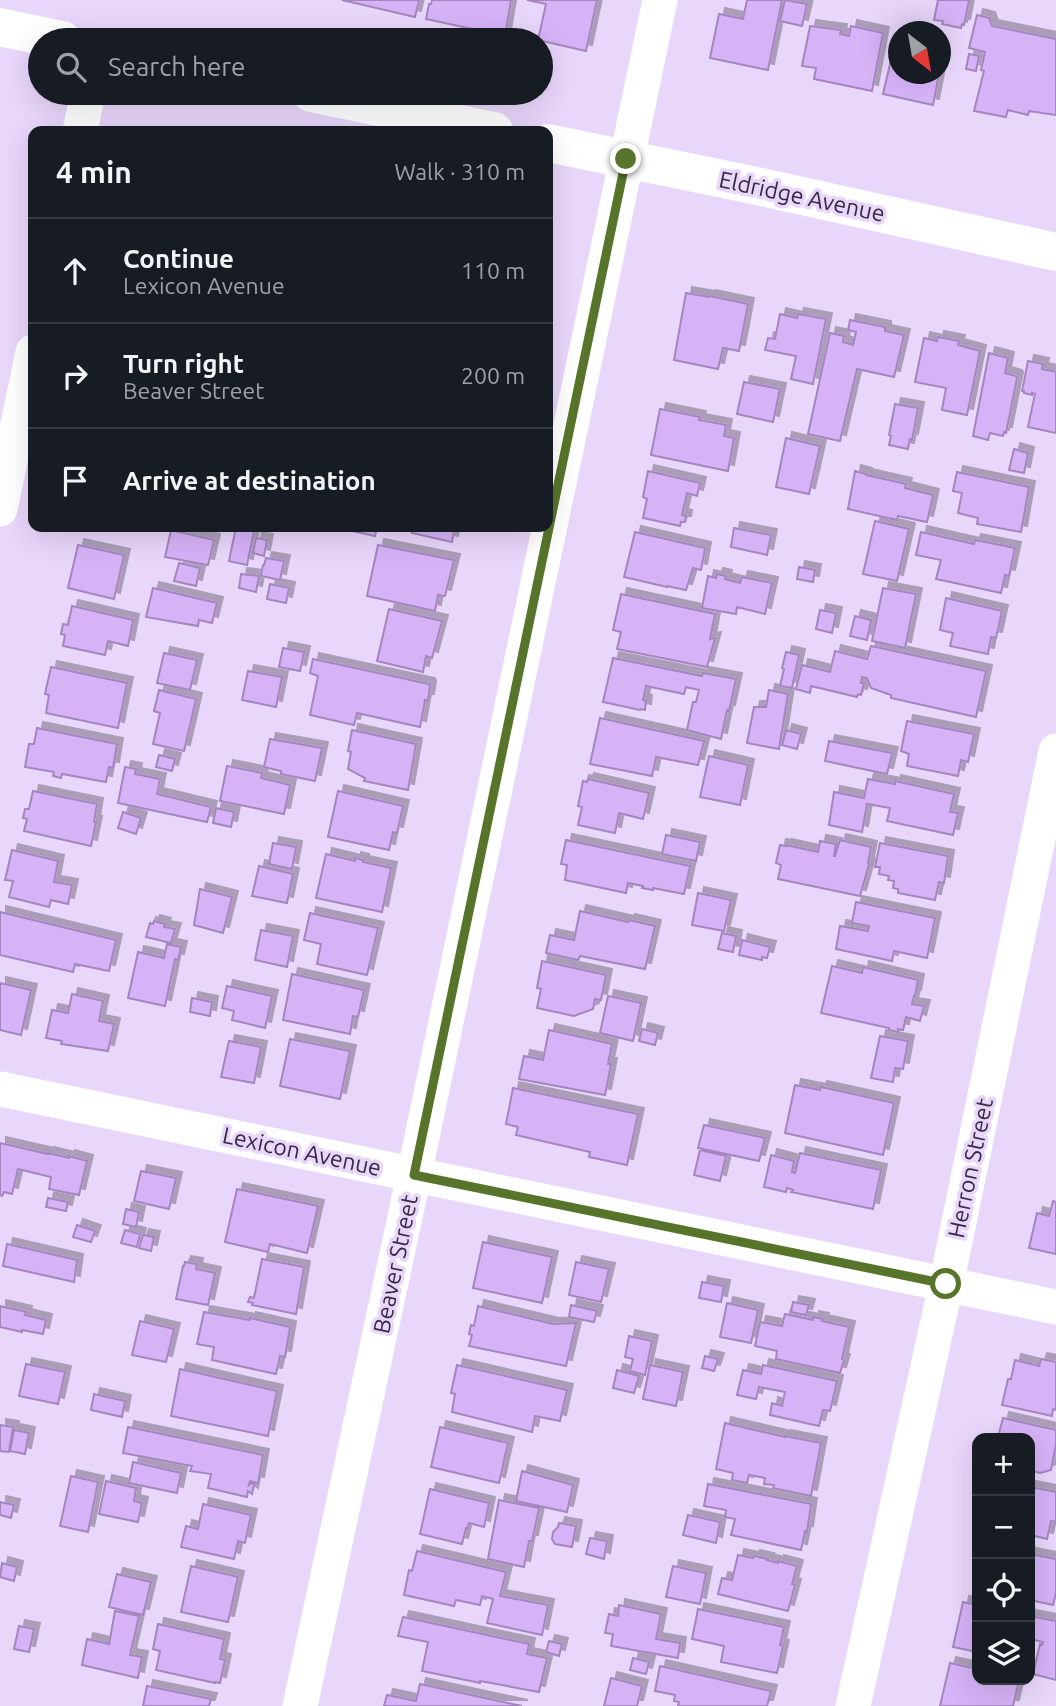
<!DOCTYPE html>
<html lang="en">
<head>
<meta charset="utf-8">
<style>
	:root { --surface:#171b24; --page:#242831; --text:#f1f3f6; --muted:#9ea1a6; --line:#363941 }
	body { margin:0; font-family:Ubuntu,sans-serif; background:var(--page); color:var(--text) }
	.controls { position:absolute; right:21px; bottom:21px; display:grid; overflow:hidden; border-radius:14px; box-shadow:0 7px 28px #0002 }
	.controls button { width:63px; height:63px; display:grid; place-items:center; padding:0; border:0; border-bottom:2px solid var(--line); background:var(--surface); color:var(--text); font:35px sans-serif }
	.compass { position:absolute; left:888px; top:21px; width:63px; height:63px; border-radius:50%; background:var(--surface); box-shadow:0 7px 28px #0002; rotate:149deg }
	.stop { position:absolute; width:21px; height:21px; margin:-16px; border:5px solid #57752a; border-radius:50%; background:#fff }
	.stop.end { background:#57752a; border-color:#fff; box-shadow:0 2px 7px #0008 }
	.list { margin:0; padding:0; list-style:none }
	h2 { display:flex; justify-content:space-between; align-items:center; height:91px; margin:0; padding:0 28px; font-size:30px }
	h2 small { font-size:23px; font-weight:400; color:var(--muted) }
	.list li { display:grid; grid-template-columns:46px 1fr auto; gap:21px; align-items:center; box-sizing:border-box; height:105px; padding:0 28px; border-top:2px solid var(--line) }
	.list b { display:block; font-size:26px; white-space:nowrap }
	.list p { margin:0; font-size:23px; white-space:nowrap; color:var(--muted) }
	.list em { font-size:23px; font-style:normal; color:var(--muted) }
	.icon { flex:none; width:38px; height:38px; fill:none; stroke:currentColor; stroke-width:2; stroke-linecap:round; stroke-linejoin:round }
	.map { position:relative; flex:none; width:1056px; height:1706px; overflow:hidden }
	.search { position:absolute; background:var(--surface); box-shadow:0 7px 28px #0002; left:28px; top:28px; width:525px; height:77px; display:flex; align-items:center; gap:18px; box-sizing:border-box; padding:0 24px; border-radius:38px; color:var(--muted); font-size:26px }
	.panel { position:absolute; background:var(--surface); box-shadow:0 7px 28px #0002; left:28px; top:126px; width:525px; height:406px; border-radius:14px }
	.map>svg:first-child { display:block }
	.building { fill:#d6b2f7; stroke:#a486bf; stroke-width:2; filter:url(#shadow) }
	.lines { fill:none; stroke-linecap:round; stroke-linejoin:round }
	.minor { stroke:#fff; stroke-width:35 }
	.tertiary { stroke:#fff; stroke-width:38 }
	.route { stroke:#57752a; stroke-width:9 }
	.labels { text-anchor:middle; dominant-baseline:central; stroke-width:7; stroke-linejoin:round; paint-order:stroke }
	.street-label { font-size:23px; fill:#362941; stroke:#e9d6fb }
</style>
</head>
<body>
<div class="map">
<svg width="1056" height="1706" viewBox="0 0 1056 1706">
	<defs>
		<filter id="shadow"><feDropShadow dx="6" dy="-6" stdDeviation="0" flood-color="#0004"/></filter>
	</defs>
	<rect width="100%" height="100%" fill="#e9d6fb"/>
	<path class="building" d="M342,0h77l-4,17z
		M432,0h79l-6,36 -79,-17 3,-15h2z
		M527,0h70l-11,51 -48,-11 8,-36z
		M747,0h35l-14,70 -58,-12 9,-44 24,5z
		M785,0l22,4 -5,22 -22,-5z
		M938,0h31l-5,25 -2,-1 -1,4 -19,-4 1,-3 -9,-1z
		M977,15l12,3 3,8 64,13v76l-27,-4 -1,4 -20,-5 -2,7 -32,-6 10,-40 -3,-1 4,-18 -16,-4z
		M810,26l31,4 -1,4 9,2 2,-10 32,7 -11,58 -58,-12 2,-11 -14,-2z
		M894,47h4v27h41l-6,31 -50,-11z
		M969,54l10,2 -3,15 -10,-2z
		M686,293l23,4 1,-1 38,8 -9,47 -16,-3 -5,21 -44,-9z
		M780,314l17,4 1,-4 28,5 -13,65 -22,-5 5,-23 -31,-6 3,-12 7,1z
		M850,320l35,7v4l19,4 -10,42 -37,-8 -17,72 -32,-7 22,-101 14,3 -1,6 10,3 3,-13 -8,-2z
		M938,337l21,4 -1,4 22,6 -13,64 -25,-5 4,-22 -31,-6 9,-44 13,3z
		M989,353l19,5 -3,15 11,3 1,2 -11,55 -2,-1 -1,4 -13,-3 -2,7 -15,-4z
		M1028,361l15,3 -1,5 14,3v61l-28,-6 7,-33 -3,-1v2l-8,-2v-2h-2z
		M744,382l36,7 -7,33 -36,-8z
		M895,404l23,4 -6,32 -2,-1 -2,10 -19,-4 2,-9 -2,-1z
		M660,409l40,8 -1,3 27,5 -2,11 10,2 -6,33 -77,-16z
		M786,438l34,8 -11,48 -33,-7z
		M1014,449l14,4 -4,20 -15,-3z
		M648,471l52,12 -3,13 -10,-3 -5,22 4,1 -1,6h-4l-1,4 -37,-8 4,-19 -4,-2z
		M855,471l11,3v1l40,9 -1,4 28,7 -6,27 -29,-6 -1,4 -49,-11z
		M957,472l72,15 -8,45 -44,-8 1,-6 -20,-5 4,-20 -9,-2z
		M875,521l34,8 -12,52 -34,-7z
		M236,527l18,4 -7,34 -18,-4z
		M343,527h34l-2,9 -32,-7z
		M413,527h42l-3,15 -40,-9z
		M734,528l37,7 -4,20 -36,-8z
		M171,530l43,10 -6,25 -43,-8z
		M635,532l70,16 -4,22 -8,-2 -7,22 -19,-4v1l-43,-10z
		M921,532l53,12 1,-4 40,8 -6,28 -4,-1 -4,18 -65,-14 5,-19 -25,-5z
		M256,538l11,2 -3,16 -11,-3z
		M78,545l46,10 -10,44 -46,-11z
		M378,545l76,15 -9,36 -7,-1 -3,16 -68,-15z
		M266,558l18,3 -4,19 -18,-4 -1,-1 2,-10h1z
		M179,563l21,5 -4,18 -22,-5z
		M799,567l16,3 -2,12 -16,-3z
		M241,574l18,2 -3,16 -17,-4z
		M717,574l9,2 -1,3 15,4 2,-6 30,6 -7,31 -28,-7 -1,7 -34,-6 6,-32 8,2z
		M270,584l19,4 -3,15 -19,-4z
		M153,588l64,15 -5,20 -13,-3 -1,6 -52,-9z
		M883,588l33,6 -11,54 -33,-7z
		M621,594l94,20 -5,25 5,-1 -8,29 -90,-18 4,-17 -8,-2z
		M946,598l56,13 -6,27 -5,-1 -3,17 -38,-8 3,-13 -13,-3z
		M72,606l61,14 -5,26 -20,-5 -3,14 -42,-9 2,-11 -4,-1 2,-10 5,1z
		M389,609l53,12 -10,37 -6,-2 -3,16 -46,-11z
		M820,610l16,3 -4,20 -16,-4z
		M855,616l16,4 -4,20 -17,-4z
		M871,646l115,25 -10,46 -85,-19v-3l-20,-7 -4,-10 -5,-1 -1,6h3l-3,12 -3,-1 -1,3 -46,-11 -1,7 -14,-4 6,-24 28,7 5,-21 32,8z
		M283,648l21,4 -4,19 -21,-4z
		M786,652l13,3 -7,33 -12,-2 4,-17 -2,-1z
		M164,653l33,7 -7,30 -33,-7z
		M613,658l89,18 1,-3 33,6 -7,32 -2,-1 -6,29 -34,-9 6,-28h3l3,-12 -13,-3 -2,7 -38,-8 -3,14 3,1 -1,9 -4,-1 -1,1 -37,-8z
		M313,659l116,25 1,3 -2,13h-3l-5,27 -63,-14 -3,12 -44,-10 8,-39 -8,-3z
		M51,667l76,16 -9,45 -72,-15 3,-18 -4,-1z
		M248,671l34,6 -6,30 -34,-7z
		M159,690l37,9 -12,52 -31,-7 7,-31 -6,-2z
		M769,690l19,4 -9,55 -32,-6 7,-36h12z
		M600,718l104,23 -6,24 -42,-8 -4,19 -62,-12z
		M907,721l67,13 -6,28 -7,-2 -3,16 -51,-10 2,-12 -8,-3z
		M37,728l80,16 -4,24 -4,-1 -3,15 -44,-8 -1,4 -8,-2 1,-4 -29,-5 4,-23h5z
		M352,730l64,14 -8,46 -44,-9 1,-3 -17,-9 3,-17 -3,-1z
		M786,730l15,4 -4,15 -15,-4z
		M270,739l52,9 -7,33 -34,-7v-3l-17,-4z
		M829,741l63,12 -5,21 -62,-13z
		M159,755l16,4 -3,12 -16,-4z
		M709,756l39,9 -8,40 -40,-8z
		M227,766l35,7 -1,5 29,7 -6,29 -64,-13z
		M125,767l11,2 -1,5 25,5 -3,15 54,13 -4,15 -89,-19z
		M588,779l61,14 -6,26 -24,-6 -4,20 -37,-8 4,-18 -4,-1 5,-25 4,1z
		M868,779l27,5v-3l59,13 -4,18 8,1 -5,22 -66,-14 3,-13 -23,-4 -5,28 -33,-7 5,-33 30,6z
		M33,791l64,13 -3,18h2l-5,24 -67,-15 3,-12 -4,-1 2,-9h4z
		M338,791l65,15 -6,27 -4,-1 -4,18 -61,-13z
		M216,808l18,4 -3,15 -18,-4z
		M123,812l18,6 -5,16 -18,-6z
		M666,835l34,7 -4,19 -34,-7z
		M566,840l124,26 -6,28 -31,-6v2l-11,-2 1,-2 -15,-3 -2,10 -61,-13 2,-15 -6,-1z
		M840,840l31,7 -3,16 1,1 -9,32 -82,-17 3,-14 -5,-2 4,-18 6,1v-1l32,7 2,-11 16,3 -2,12h1z
		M273,843l23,4 -4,22 -23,-5z
		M880,843l68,13 -4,27 -5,-1 -4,18 -37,-7v-4l-5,-1 1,-7 -6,-1 1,-4 -10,-2 1,-7h-5z
		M12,850l46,11 -4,21 18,3 -4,19 -17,-4 -2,7 -40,-10 4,-16 -8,-1z
		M326,854l29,7v-3l8,2v2l28,6 -9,44 -66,-14z
		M259,866l34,8 -6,29 -35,-7z
		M200,889l32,8 -9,36 -29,-8z
		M698,893l33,7 -7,31 -32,-6z
		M856,902l79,16 -8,40 -33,-7 -2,10 -56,-12 4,-23 28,5 1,-5 -17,-3z
		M580,911l48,11 1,-2 26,6 -10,43 -65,-13 -2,4 -32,-7 4,-18 24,5z
		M0,912l116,28 -7,31 -34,-7 -2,8 -73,-17z
		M310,913l68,15 -11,47 -50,-11 4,-20 -17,-4z
		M154,921l11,3 -1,3 11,2 -4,14 -25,-6 4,-14 3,1z
		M261,930l32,6 -6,31 -32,-7z
		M722,933l14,3 -3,16 -15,-3z
		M742,940l28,7 -3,11 -5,-1v3l-23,-5z
		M167,944l14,3 -3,13 -3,-1 -10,47 -37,-8 10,-46 26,6z
		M542,961l64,14 -5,25 -6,-1 -2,10 -19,7 -37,-8 4,-19 -4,-1z
		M832,966l30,7 1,-6 55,13 -3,16h-1l-2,8 12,2 -4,15 -14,-4 -3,13 -5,-1v3l-9,-2v-2l-68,-15z
		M292,974l72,16 -6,27 -5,-1 -3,18 -67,-14z
		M0,983l31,7 -10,45 -21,-5z
		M227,986l45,10 -7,32 -33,-8 2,-9 -12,-3z
		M72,994l31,7 -4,20 15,3 -6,27 -47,-7 1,-3 -16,-3 6,-28 16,3z
		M608,996l33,7 -8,38 -33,-8z
		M192,998l20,4 -2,14 -20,-4z
		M642,1029l16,4 -3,12 -16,-4z
		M549,1030l63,14 -4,20h3l-6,31 -86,-16 5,-23 19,4z
		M880,1036l28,5 -5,28 -8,-1 -2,14 -22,-4z
		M290,1039l60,12 -10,48 -60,-13z
		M229,1041l32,6 -7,36 -33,-6z
		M795,1085l25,5 1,-3 73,16 -11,52 -98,-22z
		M513,1088l125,26 -11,51 -38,-8 1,-5 -74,-17 2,-8 -12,-3z
		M704,1125l61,13 -6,23 -61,-13z
		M0,1143l48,11v-1l21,5v-2l18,5 -8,34 -30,-6 2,-12 -33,-8 -6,25 -8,-2 -2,4 -2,-1z
		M700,1150l26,6 -6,25 -26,-6z
		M800,1153l81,17 -8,39 -82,-17 2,-2 -6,-2 -1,4 -22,-5 7,-32 23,6 -2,11 3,1z
		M141,1171l35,7 -7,31 -35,-8z
		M237,1189l81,17 -11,47 -37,-9 -2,8 -43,-10z
		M48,1198l20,4 -2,9 -20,-4z
		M1053,1201l3,1v52l-27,-6 8,-35 12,3z
		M126,1209l13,3 -3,15 -13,-3z
		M77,1225l18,6 -4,11 -18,-5z
		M125,1230l15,4 -3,13 -16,-4z
		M143,1235l11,2 -3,14 -12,-3z
		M483,1242l69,15 -10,46 -69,-15z
		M7,1244l70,16 -3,22 -71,-16z
		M262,1259l42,8 -8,47 -44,-9 1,-2 -5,-1 2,-5 4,1z
		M185,1262l12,2 -1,5 19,4 -7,32 -32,-6 7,-33h1z
		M576,1262l33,7 -8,33 -32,-7z
		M702,1282l22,4 -3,16 -22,-4z
		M793,1302l16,3 -3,10 -15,-3z
		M727,1303l31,7 -7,33 -31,-6z
		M571,1305l26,6 -3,11 -25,-5z
		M0,1306l26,6 -1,3 21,5 -3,14 -21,-4v2l-22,-5z
		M478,1306l75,18 23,-1 -10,43 -97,-20 3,-11 -3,-1 2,-9 3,1z
		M204,1312l46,8v-2l40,9 -5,30 -5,-1 -4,18 -64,-14 2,-13 -17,-3z
		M785,1314l28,6v-3l10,2 -1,2 27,6 -7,32 2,1 -4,13 -64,-14 1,-8 -22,-5 5,-24 22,4z
		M140,1321l34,8 -8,33 -34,-7z
		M629,1336l23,5 -7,34 -15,-4 3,-12 -8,-2z
		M705,1356l13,3 -4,12 -12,-3z
		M1041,1359l15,3v48l-3,-1 -1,7 -50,-11 6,-26h3l4,-19 24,6z
		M26,1364l39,8 -7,32 -39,-8z
		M457,1365l110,25 -7,31 -25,-5 -3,16 -80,-20 3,-18 -4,-1z
		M650,1365l33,7 -7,34 -33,-7z
		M763,1365l74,16 -7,30 -7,-1 -4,16 -49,-11 2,-12 10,3 3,-14 -26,-5 -3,12 -19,-4 6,-25 18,4z
		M180,1369l97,22 -9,45 -97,-20z
		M617,1370l22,6 -5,17 -21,-5z
		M94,1394l31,7 -3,16 -31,-7z
		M1003,1418l53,12v14l-5,26 -11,3 -10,-3v-32h-34v-2l2,1z
		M725,1423l60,14v-1l36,7 -10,53 -38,-8 1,-3 -10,-1 1,-6 -16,-3 -2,8 -15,-3 1,-7 -17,-4z
		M0,1425l13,2 -4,25 -9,-1z
		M128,1427l135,28 -5,28 -8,-2 -1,4 2,-2 3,1 -2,10 -4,-3 -1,6 -39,-9 3,-14 -21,-3 2,-5 -69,-13z
		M440,1427l68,16 -9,40 -68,-16z
		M14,1430l15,3 -4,21 -15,-3z
		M133,1462l48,11 -4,20 -48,-10z
		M522,1471l51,14 -6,27 -51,-11z
		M71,1476l27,6 -10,50 -28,-6z
		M106,1481l30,7 -2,13 8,2 -4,19 -39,-8z
		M708,1484l103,20 -4,28 -2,-1 -4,19 -70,-15 4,-16 -10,-2 1,-7 -22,-4z
		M1030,1487l26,5v30l-5,-1 -4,18 -17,-4z
		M430,1489l59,14 -5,24 -15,-4 -1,5h-2l-4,16 -42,-10z
		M499,1500l40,8 -7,33h-3l-5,26 -36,-8z
		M0,1502l14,3 -3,13 -11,-3z
		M203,1504l48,11 -6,28 -7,-2 -4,18 -53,-12 5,-21 12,3z
		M688,1515l32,7 -4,21 -33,-8z
		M559,1523l17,3 -4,21 -17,-3 -3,-5 1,-7 5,-5z
		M590,1538l17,3 -3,18 -18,-5z
		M417,1551l89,21 -6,24 48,9 -6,30 -55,-12 6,-24 -11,-3 -2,9 -24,-5 -2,6 -50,-11 5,-25 3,1z
		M1030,1554l26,5v34l-3,12 -23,-5z
		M738,1555l15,3 1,-2 14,3 -1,1 11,3v-2l19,5 -5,18 3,1 -7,26 -70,-17 4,-16 10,2z
		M2,1563l15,4 -3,14 -14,-4z
		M191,1566l47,11 -10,45 -47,-10z
		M673,1566l33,7 -6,31 -34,-7z
		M117,1574l34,8 -8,33 -34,-8z
		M963,1602l14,3v47l-24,-5z
		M619,1605l42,9 -5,25 24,4 -2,15 -67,-12 2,-12 -8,-1 4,-19 9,2z
		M698,1609l86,18 -4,18 3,1 -6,27 -56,-11 3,-16 -32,-7z
		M115,1611l24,5 -9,39 12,2 -4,21 -56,-13 5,-26 22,5z
		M1030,1616l26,5v59l-23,-6 7,-30 2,1 1,-3 -13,-3z
		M403,1617l126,27 -2,10 20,4 -8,34 -59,-11v2l-58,-12 6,-29 -30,-6z
		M158,1624l66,15 -4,20 5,1 -5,23 -5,-1v1l-59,-13 4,-19 -7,-2z
		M19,1626l15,3 -5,23 -15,-3z
		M549,1641l13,3 -3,12 -13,-4z
		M633,1658l16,4 -3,12 -16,-4z
		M950,1663l27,6v11h42l-6,26h-73z
		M660,1666l111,25 -4,15h-89l1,-4 -5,-1 1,-6 -20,-4z
		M611,1678l31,8 -5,20h-33z
		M420,1684l102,22h-138l3,-11 29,6z
		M147,1686l64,13 -2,7h-66z"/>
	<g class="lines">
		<path class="minor" d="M80,131l8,-38
			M0,509l33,-157
			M0,1089l1056,218
			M300,1706l114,-531 246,-1175
			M853,1706l93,-421 110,-534"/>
		<path class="tertiary" d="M0,27l62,13
			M311,93l183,38
			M548,143l209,43 299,66"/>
	</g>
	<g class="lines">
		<path class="route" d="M626,159l-212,1016 532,109"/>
	</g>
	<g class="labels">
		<g class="street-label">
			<text transform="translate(802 196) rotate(12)">Eldridge Avenue</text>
			<text transform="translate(302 1151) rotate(12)">Lexicon Avenue</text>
			<text transform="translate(970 1168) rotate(-78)">Herron Street</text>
			<text transform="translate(395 1264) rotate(-78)">Beaver Street</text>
		</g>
	</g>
</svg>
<div class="controls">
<button>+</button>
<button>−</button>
<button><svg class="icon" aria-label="locate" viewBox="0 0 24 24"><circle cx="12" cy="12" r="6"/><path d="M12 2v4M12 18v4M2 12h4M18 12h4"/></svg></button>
<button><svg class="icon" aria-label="layers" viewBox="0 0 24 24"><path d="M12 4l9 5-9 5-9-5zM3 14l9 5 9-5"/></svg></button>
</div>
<svg class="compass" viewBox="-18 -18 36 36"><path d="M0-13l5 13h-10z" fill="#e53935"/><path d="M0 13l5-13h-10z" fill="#9ea1a6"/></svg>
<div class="stop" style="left:946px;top:1284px"></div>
<div class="stop end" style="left:626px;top:159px"></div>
<div class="search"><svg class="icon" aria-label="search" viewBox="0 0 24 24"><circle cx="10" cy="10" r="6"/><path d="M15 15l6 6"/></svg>Search here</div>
<section class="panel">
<h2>4 min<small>Walk · 310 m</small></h2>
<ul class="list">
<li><svg class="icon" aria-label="ahead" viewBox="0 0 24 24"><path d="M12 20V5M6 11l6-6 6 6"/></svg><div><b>Continue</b><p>Lexicon Avenue</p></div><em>110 m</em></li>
<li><svg class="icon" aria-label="right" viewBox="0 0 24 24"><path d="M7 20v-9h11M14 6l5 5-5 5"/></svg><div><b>Turn right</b><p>Beaver Street</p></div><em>200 m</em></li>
<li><svg class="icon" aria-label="arrive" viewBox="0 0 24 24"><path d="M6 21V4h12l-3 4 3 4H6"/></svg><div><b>Arrive at destination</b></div></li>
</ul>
</section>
</div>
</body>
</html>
